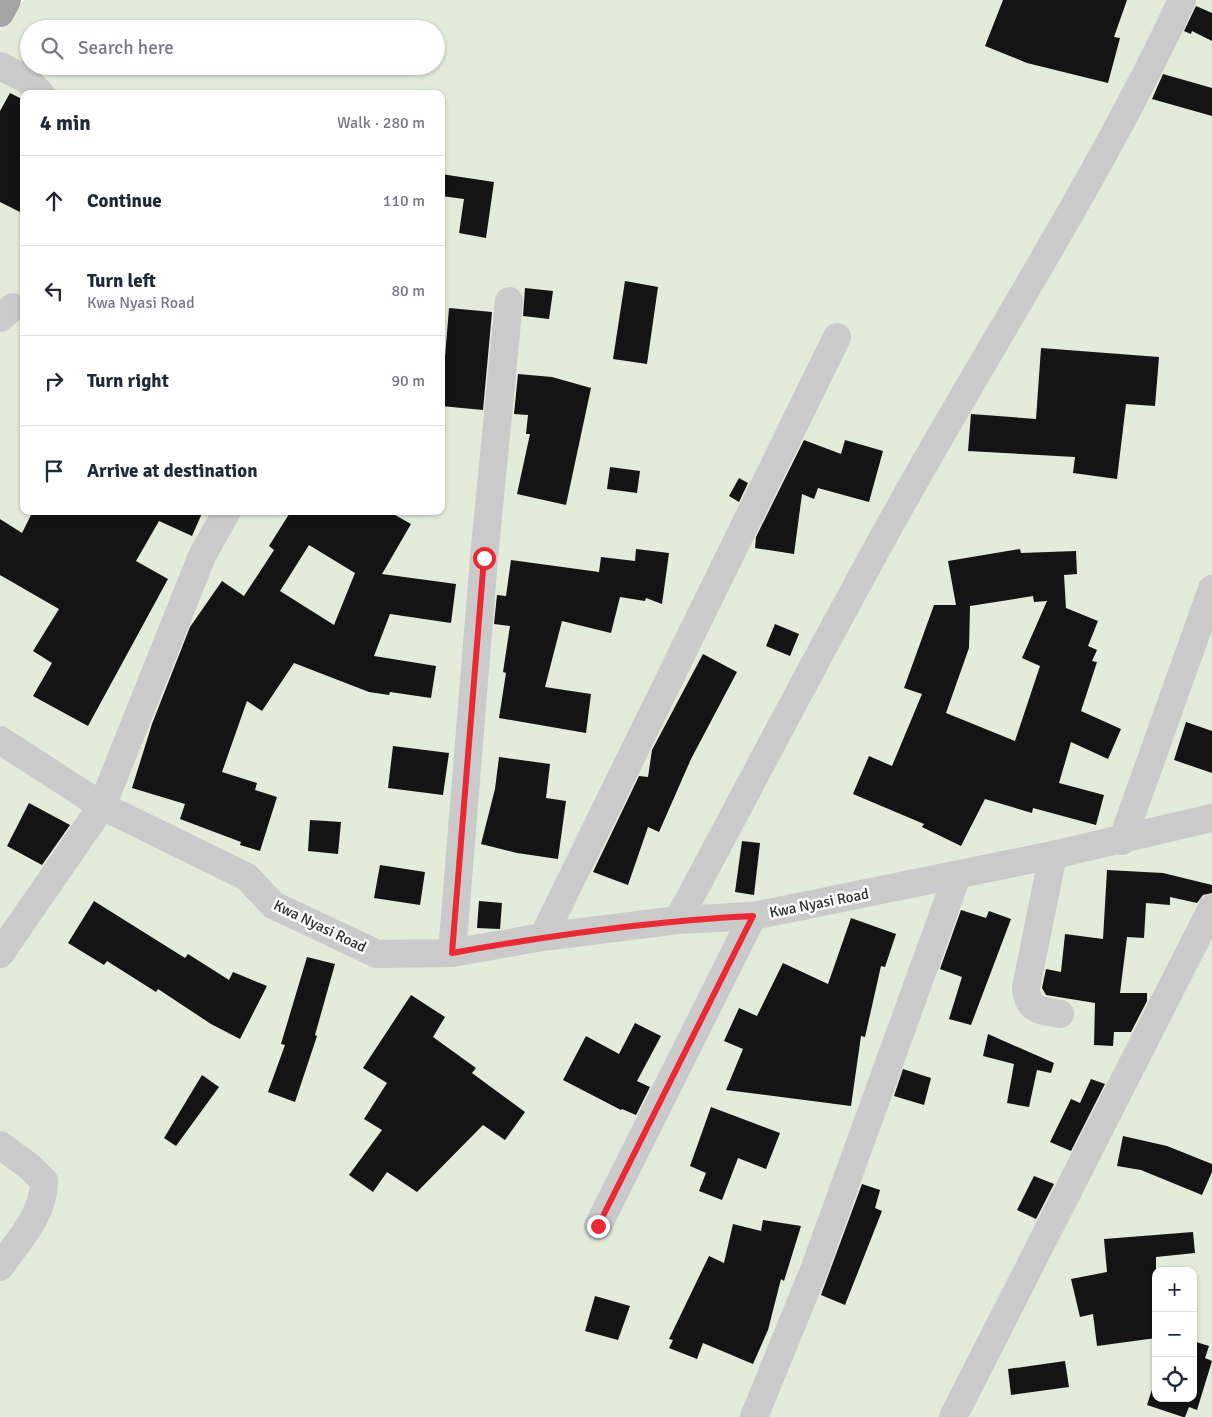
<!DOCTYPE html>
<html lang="en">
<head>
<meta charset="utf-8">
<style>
	:root { --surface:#fff; --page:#f6f6f7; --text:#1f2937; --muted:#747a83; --line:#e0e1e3 }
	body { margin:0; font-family:Signika,sans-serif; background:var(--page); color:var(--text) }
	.controls { position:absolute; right:15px; bottom:15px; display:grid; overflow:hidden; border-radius:10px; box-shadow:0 1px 4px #0004 }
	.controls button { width:45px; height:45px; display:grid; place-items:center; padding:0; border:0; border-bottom:1px solid var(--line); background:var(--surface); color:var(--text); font:25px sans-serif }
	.stop { position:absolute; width:15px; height:15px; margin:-11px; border:4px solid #e92a35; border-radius:50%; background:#fff }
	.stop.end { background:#e92a35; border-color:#fff; box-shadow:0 1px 5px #0008 }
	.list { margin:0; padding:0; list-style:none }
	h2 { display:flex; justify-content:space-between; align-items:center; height:65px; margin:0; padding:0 20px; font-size:21px }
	h2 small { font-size:16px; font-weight:400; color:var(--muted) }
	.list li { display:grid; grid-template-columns:32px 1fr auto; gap:15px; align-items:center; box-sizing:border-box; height:90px; padding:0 20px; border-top:1px solid var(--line) }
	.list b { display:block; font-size:19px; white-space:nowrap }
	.list p { margin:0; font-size:16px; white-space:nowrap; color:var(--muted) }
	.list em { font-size:16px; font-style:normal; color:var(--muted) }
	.icon { flex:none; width:28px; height:28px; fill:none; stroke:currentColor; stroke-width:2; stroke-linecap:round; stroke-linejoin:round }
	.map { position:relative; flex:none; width:1212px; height:1417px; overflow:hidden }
	.search { position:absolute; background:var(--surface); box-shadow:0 1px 4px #0004; left:20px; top:20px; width:425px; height:55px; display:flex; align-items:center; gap:12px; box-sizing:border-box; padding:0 18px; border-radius:28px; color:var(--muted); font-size:19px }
	.panel { position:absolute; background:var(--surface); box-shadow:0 1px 4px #0004; left:20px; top:90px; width:425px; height:425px; border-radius:10px }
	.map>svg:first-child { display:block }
	.green { fill:#e3ebda; fill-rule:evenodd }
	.building { fill:#141414; fill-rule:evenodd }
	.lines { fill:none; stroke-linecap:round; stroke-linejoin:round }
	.minor { stroke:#cacaca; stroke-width:28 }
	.major { stroke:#a5a5a5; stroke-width:28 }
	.route { stroke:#e92a35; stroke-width:6 }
	.labels { text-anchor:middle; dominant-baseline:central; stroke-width:5; stroke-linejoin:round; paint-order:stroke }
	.street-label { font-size:15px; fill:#2d2d2d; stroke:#fff }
</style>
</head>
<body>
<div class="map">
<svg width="1212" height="1417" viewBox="0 0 1212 1417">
	<rect width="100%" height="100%" fill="#fff"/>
	<path class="green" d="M24,0h1188v1417h-1212v-1388zM29,29h407v37h-407zM24,94h417v417h-417zM1156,1271h37v127h-37z"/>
	<path class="building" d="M1003,0h124l-13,37 6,1 -12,45 -81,-20 -42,-17z
		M1196,6l16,7v28l-20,-10 -1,3 -7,-3z
		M1163,74l49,14v28l-60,-17z
		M10,93l14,7v114l-24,-12v-91z
		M441,174l53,8 -8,56 -27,-5 5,-34 -23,-3z
		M625,281l33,6 -11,77 -34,-5z
		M525,288l28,3 -4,28 -26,-3z
		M449,308l43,4 -9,98 -42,-4z
		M1041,348l118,9 -4,49 -29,-2 -9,75 -44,-6 2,-16 -107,-6 3,-37 65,5z
		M518,374l34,3 39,11 -25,117 -49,-11 13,-60h-4l2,-19 -14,-1z
		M804,440l37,14 4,-14 38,11 -14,51 -51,-14 -4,11 -12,-5 -8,60 -39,-6 1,-11z
		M610,467l30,4 -3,22 -30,-4z
		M739,478l9,5 -9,19 -10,-6z
		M33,511h170l-11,25 -33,-15 -23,40 32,18 -80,147 -55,-30 19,-33 -19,-12 26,-42 -59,-34v-56l22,14z
		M291,511h97l23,13 -29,50 74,10 -5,39 -61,-9 -16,42 62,10 -5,32 -41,-6 -1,3 -20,-3 -75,-29 -32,48 -15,-10 -25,71 35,11 -2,7 22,7 -17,54 -20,-6 1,-3 -61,-23 5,-15 -53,-16 20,-64 38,-97 32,-46 22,15 30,-46 -5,-4zM309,545l46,28 -21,52 -54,-34z
		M636,549l33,4 -7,51 -16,-6 -1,3 -25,-4 -9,36 -49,-12 -17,66 46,7 -5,39 -87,-15 7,-45 -3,-1 7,-46 -16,-2 3,-29 9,1 5,-36 88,12 2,-15 34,4z
		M1020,549l1,4 55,-2 1,23 -13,1 2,33 32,13 -10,25 9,4 -5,11 5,1 -16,49 40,18 -13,30 -37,-17 -12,41 45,12 -8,30 -63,-17 -1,5 -47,-14 -24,47 -39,-19 2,-3 -71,-30 16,-38 23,10 30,-72 -18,-6 30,-83h22l-8,-44zM1033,596l1,6 13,-1 -25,57 18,8 -25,75 -69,-28 23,-65 1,-42z
		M775,624l24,10 -9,22 -24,-10z
		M703,654l34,18 -46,87 -32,73 -11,-5 -20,58 -35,-13 46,-96 9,1 4,-27z
		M1186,722l26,9v42l-38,-13z
		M393,746l56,7 -6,42 -55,-7z
		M499,757l51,7 -4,34 20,3 -8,58 -41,-6 -36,-9 14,-55z
		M29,803l41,22 -28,40 -35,-19z
		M310,820l31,2 -3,32 -30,-3z
		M742,841l18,2 -6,52 -19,-3z
		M380,865l45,7 -5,33 -46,-7z
		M1107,870l56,3 49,12v8l-9,2 -6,8 -27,-6v8l-24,-2 -2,35 -17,-1 -7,56h27v8l-16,31h-17l-1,14 -19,-1 1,-42 -49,-8 -4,-7 4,-19 15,3 4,-38 38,5z
		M94,901l91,57 3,-4 41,26 4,-8 34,14 -27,53 -29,-15 -53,-35 -2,3 -49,-31 -3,4 -36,-22z
		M479,901l23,2 -2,26 -23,-1z
		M961,910l25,8 3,-7 22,8 -40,106 -22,-6 13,-42 -22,-8z
		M851,918l45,16 -11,33 -4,-1 -16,71 -4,-1 -10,70 -125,-16 17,-41 -19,-8 15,-33 18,8 26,-53 45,21z
		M307,957l28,7 -20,71 2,1 -22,66 -27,-10 17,-47 -4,-1z
		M411,995l34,22 -12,20 43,31 -4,5 53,39 -20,28 -22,-15 -66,67 -30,-20 -14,20 -24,-17 33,-45 -18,-11 23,-36 -24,-15z
		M635,1023l26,13 -24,45 13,6 -14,28 -14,-6 -1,1 -58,-30 23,-44 33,18z
		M988,1034l66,29 -3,10 -14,-3 -8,37 -22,-4 7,-39 -31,-8z
		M903,1069l28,9 -7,27 -30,-9z
		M202,1075l17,12 -43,59 -12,-8z
		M1091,1079l14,5 -34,67 -21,-9 21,-43 9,4z
		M711,1107l69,26 -14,36 -28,-11 -16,42 -23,-9 7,-18 -16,-7z
		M1123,1136l44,10 45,18v8l-10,23 -61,-25 -24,-4z
		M1034,1176l20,8 -18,35 -19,-9z
		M862,1184l18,6 -5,18 7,3 -37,94 -24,-10z
		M763,1220l38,6 -17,55 -3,-2 -13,51 -15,34 -50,-21 -6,16 -28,-11 4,-8 -4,-1 40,-83 15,7 9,-39 28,7z
		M1193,1232l2,21 -39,4v81l-59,8 -4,-32 -13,3 -9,-38 36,-7 -3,-33z
		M595,1296l35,10 -12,34 -33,-9z
		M1193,1341l16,5 -4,12 7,3 -15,49 -8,-3 -4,10h-2l-36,-12 9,-28v21h37z
		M1065,1361l4,26 -58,8 -3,-26z"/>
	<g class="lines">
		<path class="minor" d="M0,66l26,13 15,15
			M0,318l13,-11
			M0,740l102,66 145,71 26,28 104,49 75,-1 91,-16 135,-17 75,-4 300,-61 159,-37
			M1122,841l90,-252
			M1053,855l-27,132c1,24 14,23 34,27
			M678,920c74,-138 146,-277 222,-413 94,-169 200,-331 282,-507
			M543,937l294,-600
			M452,953l32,-395 25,-257
			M0,954l102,-148 100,-250 25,-45
			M0,1145l30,22 14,14c0,34 -26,60 -44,86
			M598,1226l155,-310
			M754,1417l60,-147 143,-394
			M953,1417l259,-509"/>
		<path class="major" d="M0,13l7,-13"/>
	</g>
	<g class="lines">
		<path class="route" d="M484,558l-32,395c100,-18 199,-32 301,-37l-155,310"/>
	</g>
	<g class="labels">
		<g class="street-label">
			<text transform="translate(819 903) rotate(-11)">Kwa Nyasi Road</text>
			<text transform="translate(320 926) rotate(26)">Kwa Nyasi Road</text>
		</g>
	</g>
</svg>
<div class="controls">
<button>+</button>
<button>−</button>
<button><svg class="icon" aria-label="locate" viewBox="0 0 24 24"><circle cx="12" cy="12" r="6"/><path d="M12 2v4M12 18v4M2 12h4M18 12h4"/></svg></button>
</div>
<div class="stop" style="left:484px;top:558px"></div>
<div class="stop end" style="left:598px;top:1226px"></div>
<div class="search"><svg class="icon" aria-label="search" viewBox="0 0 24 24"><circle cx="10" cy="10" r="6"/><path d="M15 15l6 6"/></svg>Search here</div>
<section class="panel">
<h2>4 min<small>Walk · 280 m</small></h2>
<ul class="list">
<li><svg class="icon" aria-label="ahead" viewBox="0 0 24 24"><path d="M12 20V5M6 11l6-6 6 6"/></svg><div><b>Continue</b></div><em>110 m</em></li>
<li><svg class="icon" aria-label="left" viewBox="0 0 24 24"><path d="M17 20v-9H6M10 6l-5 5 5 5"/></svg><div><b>Turn left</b><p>Kwa Nyasi Road</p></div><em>80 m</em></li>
<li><svg class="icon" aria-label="right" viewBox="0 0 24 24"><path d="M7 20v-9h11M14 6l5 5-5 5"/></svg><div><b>Turn right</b></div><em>90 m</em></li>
<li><svg class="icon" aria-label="arrive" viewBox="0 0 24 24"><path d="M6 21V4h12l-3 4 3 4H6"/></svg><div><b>Arrive at destination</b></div></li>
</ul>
</section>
</div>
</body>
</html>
